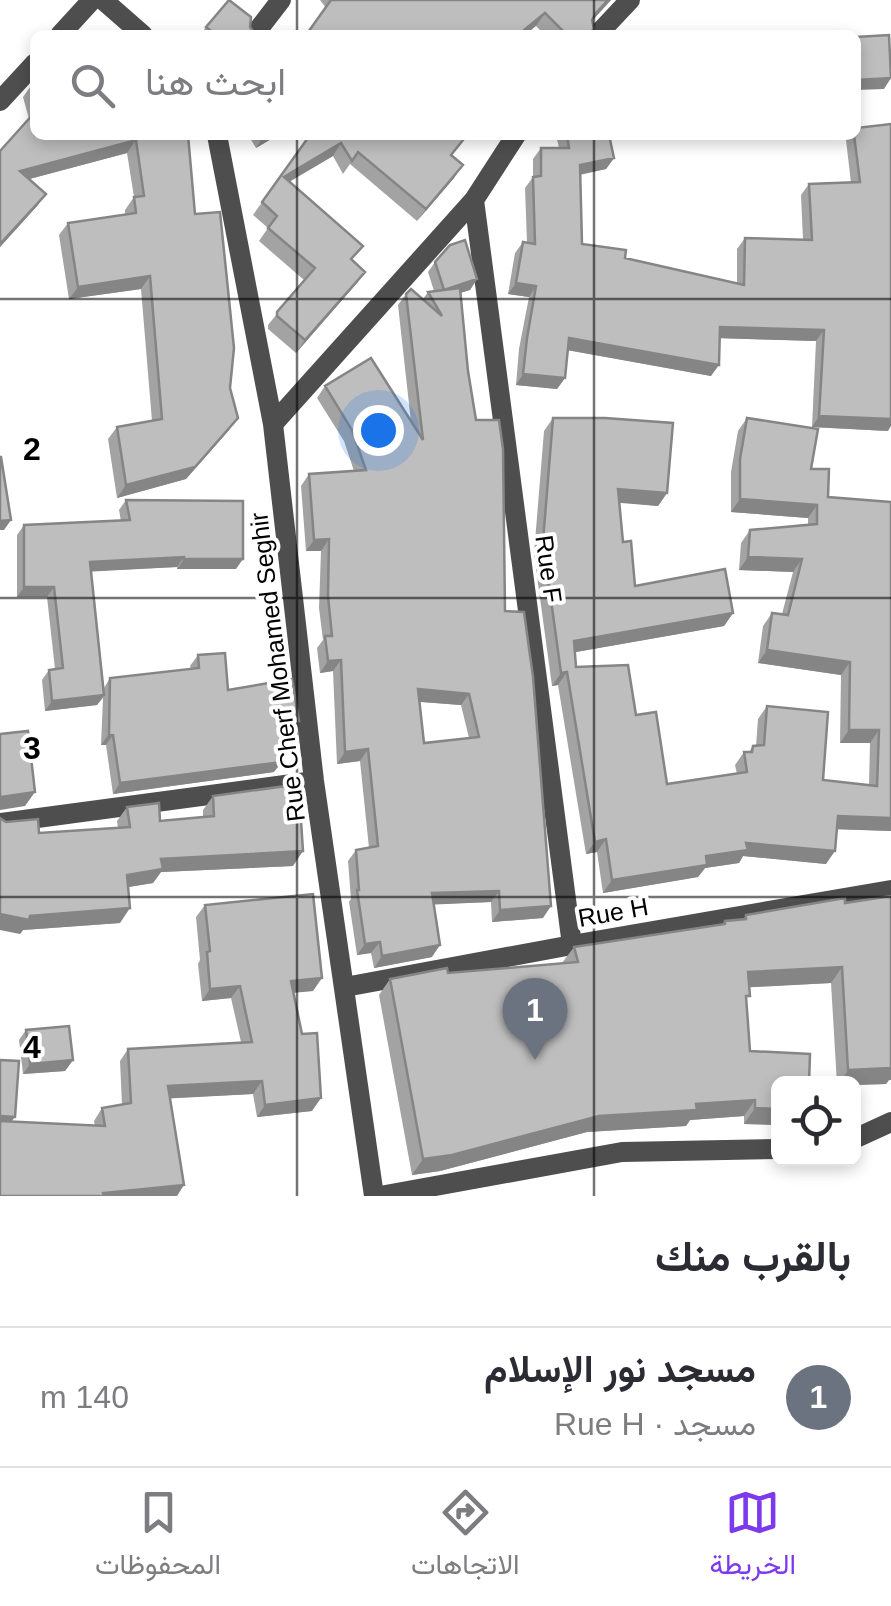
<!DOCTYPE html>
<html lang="ar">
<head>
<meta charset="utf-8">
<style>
	:root { --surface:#fff; --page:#f7f7f7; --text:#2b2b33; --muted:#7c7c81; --line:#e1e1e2; --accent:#7c3aed }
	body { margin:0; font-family:Helvetica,Vazirmatn,sans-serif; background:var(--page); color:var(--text); direction:rtl }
	.controls { position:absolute; right:30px; bottom:30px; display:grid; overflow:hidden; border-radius:15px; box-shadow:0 5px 15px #0003 }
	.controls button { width:90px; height:90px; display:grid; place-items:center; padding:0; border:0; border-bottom:2px solid var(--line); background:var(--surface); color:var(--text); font:50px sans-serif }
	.you { position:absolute; left:378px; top:430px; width:35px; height:35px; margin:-25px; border:8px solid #fff; border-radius:50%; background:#1a73e8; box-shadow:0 0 0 15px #1a73e833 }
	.badge { display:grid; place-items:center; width:65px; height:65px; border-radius:50%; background:var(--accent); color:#fff; font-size:32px; font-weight:700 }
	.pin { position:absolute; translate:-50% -82px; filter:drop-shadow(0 2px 5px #0008) }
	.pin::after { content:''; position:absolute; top:52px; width:35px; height:30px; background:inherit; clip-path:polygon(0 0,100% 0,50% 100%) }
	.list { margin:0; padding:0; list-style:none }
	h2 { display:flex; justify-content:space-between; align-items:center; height:130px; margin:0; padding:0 40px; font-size:42px }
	h2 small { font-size:32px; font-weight:400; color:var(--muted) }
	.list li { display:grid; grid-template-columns:65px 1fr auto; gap:30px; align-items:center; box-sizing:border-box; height:140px; padding:0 40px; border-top:2px solid var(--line) }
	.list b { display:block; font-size:38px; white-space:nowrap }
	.list p { margin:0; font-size:32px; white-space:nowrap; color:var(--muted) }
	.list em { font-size:32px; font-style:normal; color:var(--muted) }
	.icon { flex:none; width:55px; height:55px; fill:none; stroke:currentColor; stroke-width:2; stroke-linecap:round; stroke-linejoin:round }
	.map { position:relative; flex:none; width:891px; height:1196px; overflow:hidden; direction:ltr }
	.search { position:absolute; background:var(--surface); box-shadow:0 5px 15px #0003; left:30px; right:30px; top:30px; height:110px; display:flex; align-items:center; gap:25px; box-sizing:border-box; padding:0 35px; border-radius:15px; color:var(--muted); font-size:38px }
	.sheet { height:270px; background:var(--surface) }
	nav { display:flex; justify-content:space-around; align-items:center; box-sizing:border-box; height:140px; border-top:2px solid var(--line); background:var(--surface); font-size:28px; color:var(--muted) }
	nav a { display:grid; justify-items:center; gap:5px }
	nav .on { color:var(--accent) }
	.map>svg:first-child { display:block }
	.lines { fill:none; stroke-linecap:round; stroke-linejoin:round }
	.street { stroke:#4e4e4e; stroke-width:20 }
	.wall { fill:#a3a3a3; fill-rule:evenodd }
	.shaded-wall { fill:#858585 }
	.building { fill:#bebebe; stroke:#858585; stroke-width:2.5; fill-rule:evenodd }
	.grid { fill:none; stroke:#000; stroke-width:2.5; stroke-opacity:0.55 }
	.labels { text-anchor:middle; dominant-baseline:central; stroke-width:8; stroke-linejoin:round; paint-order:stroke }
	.street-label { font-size:25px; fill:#000; stroke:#fff }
	.grid-label { font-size:32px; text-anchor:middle; font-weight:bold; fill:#000; stroke:#fff; stroke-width:8; stroke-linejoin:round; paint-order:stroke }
</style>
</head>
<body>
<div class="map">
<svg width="891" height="1196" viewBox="0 0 891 1196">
	<rect width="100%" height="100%" fill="#fff"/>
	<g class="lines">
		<path class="street" d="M103,0l40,35
			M60,35l32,-35
			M254,35l27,-35
			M597,35l33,-35
			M0,101l35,-38
			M217,135l56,289 41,357 60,415
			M474,200l98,745
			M273,424l201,-224 42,-65
			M0,823l314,-42
			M345,987l227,-42 319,-55
			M854,1139l37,-17
			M380,1196l242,-44 156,-3"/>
	</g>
	<path class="wall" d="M320,0h291l-18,20 -3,15h-45l-9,-9 -210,-18z
		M206,27h44l5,7 10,1h-65z
		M35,80v55h153l7,79 35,174 -1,42 -43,49 -69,19 -9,-59 9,-12 35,-6 -11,-132 -72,10 -10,-64 9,-12 57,-9v-4l9,-13 -7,-44 -98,26 17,15 -9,12 -37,41v-96l29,-32 -6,-22z
		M248,135h30l-22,13z
		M310,135h158l-17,21 3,22 -37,43 -67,-57 -7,10 -10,-18 -44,26 63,79 13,11 -9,12 -60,69 -28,-24v-4l36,-45 -45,-39 9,-13 -15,-13z
		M556,135h53l5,23 -8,11 -26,6 2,69 43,14 112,25v-34l8,-11 58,2 -2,-45 8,-11 42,-1 -5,-43 3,-5h7l32,296 -76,-4 4,-86 -96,-3 -9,38 -143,-26 -3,28 -8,11 -41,-4 3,-36 10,-52 -21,-3 7,-41 8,-11h4l-2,-54 8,-11v-18l8,-11h18z
		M435,262l42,17 -7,11 -10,3 8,78 37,240 38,307 -51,4 -1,-20 -57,2 -2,53 -58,11 -3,-15 -14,2 -8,-53 2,-3 -3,-38 8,-11 13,-2 -9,-87 -23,3 -4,-93 -13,2 -3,-25 6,-8 -4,-32 2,-57h-15l-5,-65 8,-12 45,-3 -10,-30 -27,-43 8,-12 86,36 -13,-117 8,-11 17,5 5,-7 6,-1 -6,-19zM420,702l41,3 8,33 -45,5z
		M553,418l114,75 -9,13 -39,-4 4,40 12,44 98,27 -9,13 -149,26 1,15 60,48 31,69 70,-10 -2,-9 9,-13h5l4,-6h3l2,-27 9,-13 56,74 46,5 1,-42h-30l1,-68 -83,-12 5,-37 9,-13 10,1 11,-42 -54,-2 2,-27 9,-13 58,-6v-6l-77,-6v-40l7,-41 9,-13 64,51 17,28 63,5v338v-9l-54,-2 -11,35 -83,-8 -4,7 -34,5 -7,9 -95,16 -6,-41 -11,2 -28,-169 -6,1 -18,-132 10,-123z
		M126,500l110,69h-59v-2l-86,4 13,117 6,-10 81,-9 -1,-3 8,-11 30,35 63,42 -11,1 -6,39 -161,22 -7,-49h-5l2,-47 -6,7 -52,6 -3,-31 7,-10 6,-1 -8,-72h-30v-62l7,-10 97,-4 -2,-11z
		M213,796l80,70 -132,6 -8,11 -25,4 -8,36 -97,7 -3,4 -14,-112 33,11 79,-5 -1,-7 10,-14 33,14 43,-4v-7z
		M891,896v184h-2l-3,4 -32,1v-1h-17l-6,-101 -82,4 -3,14 4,50 28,33v41l-34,-1v-8l-54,4 -4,6 -99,6 -147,39 -28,4 -33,-180 11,-16 172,-16 12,-16 148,-23 3,-3 18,-1 3,-5z
		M205,905l108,86 -20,1 19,119 -55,6 -4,-23 -83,4 7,98 -165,-75 83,5 -1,-5 8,-13 20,-3 -2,-44 8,-12 113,-7 -10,-44 -29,3 -4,-37 2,-4 -4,-43z
		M26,1030l47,30 -8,11 -42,3 -4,-34z"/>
	<path class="shaded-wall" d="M608,0h3l-24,26 9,-13z
		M545,13l-9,13 -11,9h-7z
		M891,78l-7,11 -28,1v-10z
		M264,135h14l-22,13z
		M136,140l-9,13 -116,31 9,-13z
		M341,143l-8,13 -58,34 9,-13z
		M614,158l-8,11 -34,7 8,-11z
		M463,165l-9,13 -37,43 9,-12z
		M46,194l-9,12 -37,41v-3z
		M365,272l-9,12 -60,69 9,-13z
		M150,276l-9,13 -72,10 9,-12z
		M477,279l-7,11 -33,10 7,-10z
		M516,283l20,3 -7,11 -21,-3z
		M720,327l104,3 -8,11 -103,-3z
		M569,338l150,27 -8,11 -150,-27z
		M523,374l42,4 -8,11 -41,-4z
		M819,416l72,3v7l-3,5 -76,-4z
		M238,418l-9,12 -43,49 -69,19 9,-13z
		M618,489l49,4 -9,13 -49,-4z
		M740,499l77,6 -9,13 -77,-6z
		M11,520l-7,10h-4v-9z
		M329,539l-8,12h-15l8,-11z
		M184,557l-7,10 -94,5 7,-10z
		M748,557l54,2 -9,13 -54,-2z
		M184,559h59l-7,10h-59z
		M24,587h30l-7,10h-30z
		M733,613l-9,13 -159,28 9,-13z
		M767,650l83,12 -9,13 -83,-12z
		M341,660l-8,11 -13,2 8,-12z
		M567,672l-9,13 -6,1 9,-13z
		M418,689l51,5 -8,11 -51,-4z
		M104,695l-7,10 -52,6 7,-10z
		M299,721l-8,11 -20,3 8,-11z
		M849,730h30l-9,13h-30z
		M109,734l4,1 -7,10h-5z
		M368,749l-8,12 -23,3 8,-12z
		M282,762l-8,10 -161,22 7,-11z
		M35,792l-10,14 -25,4v-10l2,-3z
		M838,816l53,2v13l-62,-2z
		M606,839l-9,13 -11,2 9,-12z
		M746,843l89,8 -9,13 -83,-8 -4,7 -34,5 -7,9 -95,16 9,-13 94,-24z
		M303,851l-10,15 -132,6 -8,11 -36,6 10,-14 34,-16z
		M499,891l-8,11 -67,3 8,-12z
		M551,906l-8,12 -51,4 8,-12z
		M130,908l-10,15 -97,7 -3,4 -20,-4v-16l30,2z
		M380,942l-9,11 -14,2 8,-11z
		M440,945l-8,12 -58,11 8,-12z
		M842,967l-11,16 -94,5 11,-16z
		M322,978l-9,13 -31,3 9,-13z
		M240,986l-9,12 -29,3 8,-12z
		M73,1060l-8,11 -42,3 7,-10z
		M891,1068v12h-2l-3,4 -32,1v-1h-15l9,-14z
		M262,1081l-9,13 -93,5 8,-13z
		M321,1098l-9,13 -55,6 8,-12z
		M755,1100l-11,16 -54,4 -4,6 -99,6 -147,39 -28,4 11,-16 176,-43 97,-12z
		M755,1108l23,1v16l-34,-1z
		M0,1116l15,1 -8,10h-7z
		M184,1185l-7,11h-76l2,-3z"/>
	<path class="building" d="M229,0l22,17 -1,10 5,7 10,1h-49l-10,-8z
		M331,0h277l-12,13 -4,7 2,9 -6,6h-21l-22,-22 -27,22h-212z
		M889,35l2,43 -35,2v-43z
		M35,112v23h153l7,79 25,-2 14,136 -4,40 8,30 -43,49 -69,18 -9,-58 45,-8 -12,-143 -72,11 -10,-64 68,-10 -2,-16 10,-1 -8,-56 -116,31 26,23 -46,50v-93z
		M891,124v295l-72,-3 5,-86 -104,-3 -1,38 -150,-27 -4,40 -42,-4 4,-36 9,-52 -20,-3 7,-41 12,2 -2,-67 8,-1v-28h28l-2,-13h42l5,23 -34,7 2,79 44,6 -1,8 119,27 1,-47 67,2 -3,-56 51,-2 -6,-47h2v-7z
		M310,135h157l-16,20 12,10 -37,44 -68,-57 -6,9 -11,-18 -57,34 79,69 -12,13 14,13 -60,68 -28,-24v-4l38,-44 -47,-40 9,-12 -15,-14z
		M465,240l12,39 -33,11 -9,-28 15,-17z
		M460,288l8,83 8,49h23l4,29 2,162 19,1 9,65 18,229 -51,4 -1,-19 -67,2 8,52 -58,11 -2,-14 -15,2 -8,-54h2l-3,-40 22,-4 -10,-97 -23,3 -4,-92 -13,1 -3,-25h7l-4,-40 1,-57 -15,1 -5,-66 57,-4 -14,-40 -27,-44 46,-28 52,82 -17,-146 5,-5 31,27 -14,-24zM418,689l51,5 10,43 -55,6z
		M553,418h52l68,5 -6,70 -49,-4 5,53 8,-1 4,45 90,-17 8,44 -159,28 2,26 52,-2 8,50 20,-3 11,72 80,-12 -3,-20h8l1,-6 11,-1 3,-39 61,6 -5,68 54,6 2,-56h-30l1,-68 -83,-12 5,-37 16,2 14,-56 -54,-2 2,-27 67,-6v-19l-77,-6v-40l7,-41 71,11 -7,40h18l-1,28 63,5v316l-53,-2 -3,35 -89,-8 2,7 -42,6 1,9 -95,15 -6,-41 -11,3 -28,-170 -6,1 -18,-132z
		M0,457h1l10,63 -11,1z
		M126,500l117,1v58h-59v-2l-94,5 14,133 -52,6 -3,-31 14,-2 -9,-81h-30v-62l106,-5z
		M225,653l3,37 64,-11 7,42 -20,3 3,38 -162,21 -7,-48 -4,-1 1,-56 89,-10 -1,-13z
		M28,731l7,61 -33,5 -2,3v-66z
		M286,786l1,20 13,-1 3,46 -142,8 2,10 -36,6 3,33 -100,8 -1,4 -29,-6v-96l6,4 32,-3 1,14 91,-6 -3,-20 32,-4 1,18 54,-5 -1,-20z
		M313,894l9,84 -31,3 11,53 15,-1 4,65 -56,7 -3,-24 -94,5 16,99 -81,8 1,3h-104v-75l105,5 -3,-18 29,-5 -3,-54 124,-7 -12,-56 -30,3 -3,-37 3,-1 -5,-46z
		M891,896v172l-43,2 -6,-103 -94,5 2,24h-4l4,55 60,3 -1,30h-31v25l-23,-1v-8l-59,4 1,6 -98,6 -147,39 -29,4 -33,-180 57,-11 1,5 130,-11 -4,-15 151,-23v-3l21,-2v-4l99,-17v5z
		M69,1026l4,34 -43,4 -4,-34z
		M0,1060l19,1 -4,56 -15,-1z"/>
	<path class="grid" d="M297,0v35M594,0v35M297,135v1061M594,135v1061M0,299h891M0,598h891M0,897h891"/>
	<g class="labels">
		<g class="street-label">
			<text transform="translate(549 569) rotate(82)">Rue F</text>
			<text transform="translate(277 667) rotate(-97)">Rue Cherf Mohamed Seghir</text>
			<text transform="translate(613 912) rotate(-10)">Rue H</text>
		</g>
	</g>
	<g class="grid-label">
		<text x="32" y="460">2</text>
		<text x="32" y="759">3</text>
		<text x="32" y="1058">4</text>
	</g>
</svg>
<div class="controls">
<button><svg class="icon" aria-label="locate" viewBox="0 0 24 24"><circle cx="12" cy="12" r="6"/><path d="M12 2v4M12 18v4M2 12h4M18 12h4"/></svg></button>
</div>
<div class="you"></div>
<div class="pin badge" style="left:535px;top:1060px;background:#6b7280">1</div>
<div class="search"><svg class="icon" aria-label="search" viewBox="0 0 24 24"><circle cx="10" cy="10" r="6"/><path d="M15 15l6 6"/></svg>ابحث هنا</div>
</div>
<section class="sheet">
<h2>بالقرب منك<small></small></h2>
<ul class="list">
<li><span class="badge" style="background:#6b7280">1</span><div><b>مسجد نور الإسلام</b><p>مسجد · Rue H</p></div><em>140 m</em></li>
</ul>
</section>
<nav>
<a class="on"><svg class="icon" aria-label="map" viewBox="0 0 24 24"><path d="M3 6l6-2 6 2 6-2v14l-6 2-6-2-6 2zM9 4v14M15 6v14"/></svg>الخريطة</a>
<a><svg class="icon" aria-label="directions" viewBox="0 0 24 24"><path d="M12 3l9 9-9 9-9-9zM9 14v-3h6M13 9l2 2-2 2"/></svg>الاتجاهات</a>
<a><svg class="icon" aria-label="saved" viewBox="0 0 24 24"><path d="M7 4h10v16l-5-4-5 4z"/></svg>المحفوظات</a>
</nav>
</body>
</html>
